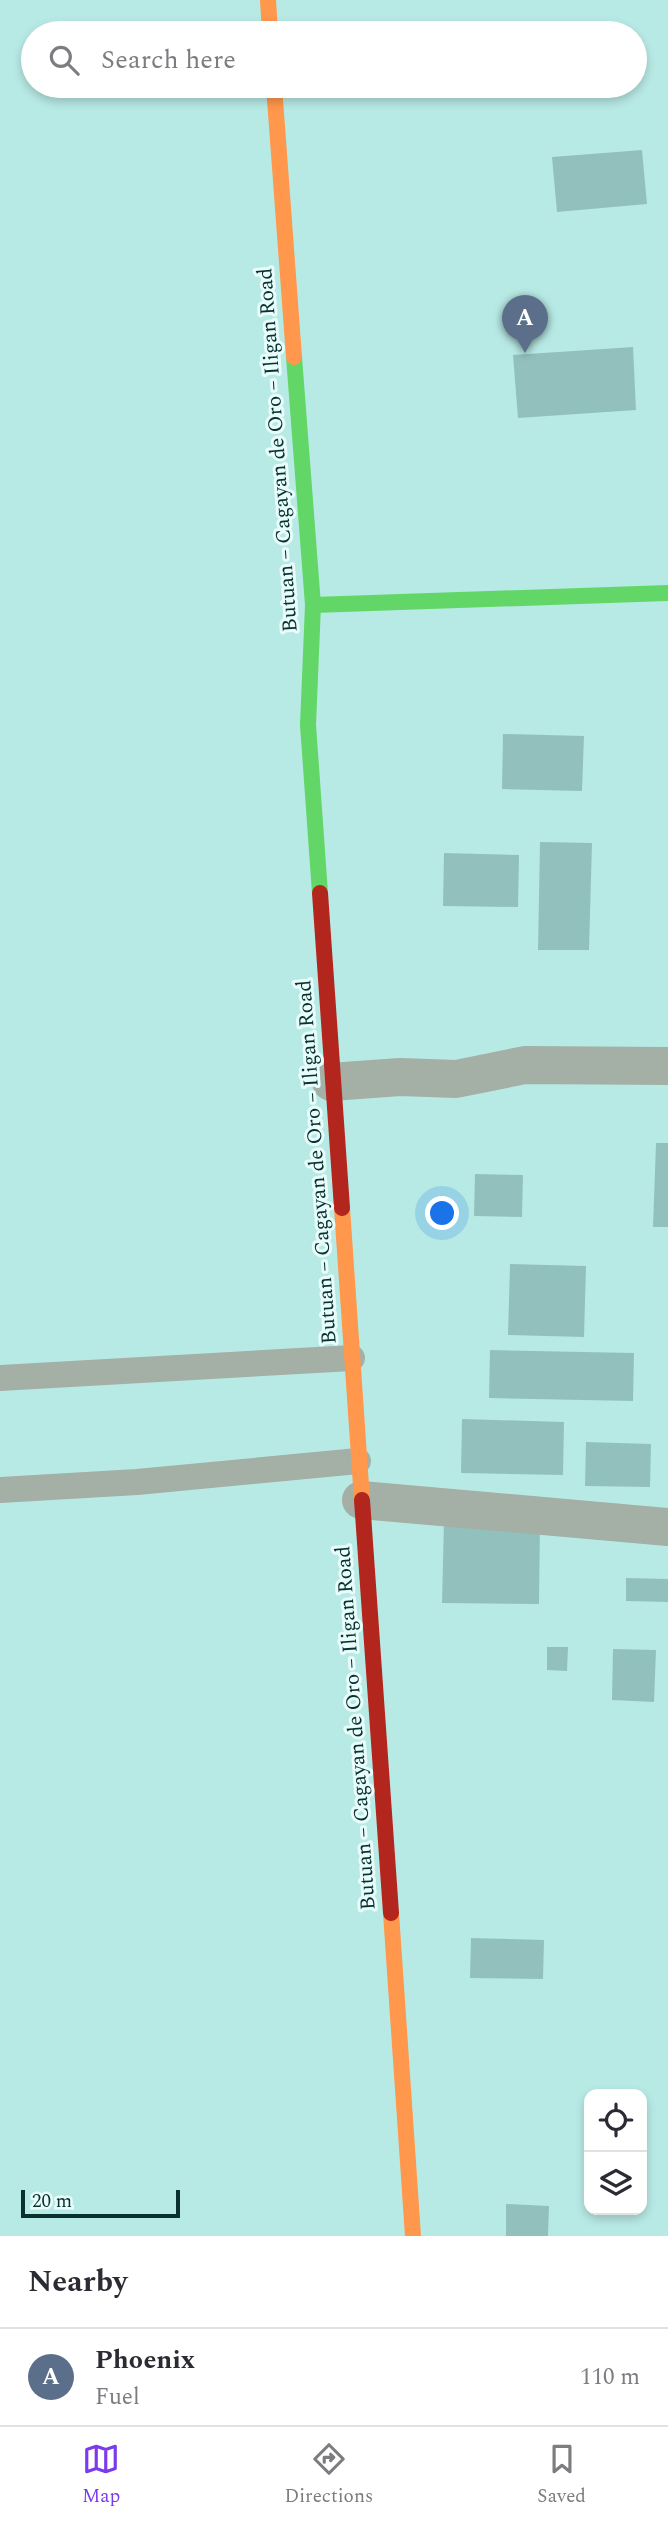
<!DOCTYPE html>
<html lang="en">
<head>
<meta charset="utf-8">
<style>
	:root { --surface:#fff; --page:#f7f7f7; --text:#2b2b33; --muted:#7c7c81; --line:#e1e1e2; --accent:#7c3aed }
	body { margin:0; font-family:Spectral,serif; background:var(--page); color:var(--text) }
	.controls { position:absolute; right:21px; bottom:21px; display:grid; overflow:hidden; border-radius:14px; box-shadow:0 4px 10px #0003 }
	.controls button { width:63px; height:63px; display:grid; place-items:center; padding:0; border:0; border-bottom:2px solid var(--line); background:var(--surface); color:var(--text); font:35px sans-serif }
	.scale { position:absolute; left:21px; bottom:18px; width:159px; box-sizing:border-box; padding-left:7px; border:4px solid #09312f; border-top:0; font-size:19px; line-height:24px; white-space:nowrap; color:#09312f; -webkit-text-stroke:5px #e8fdfb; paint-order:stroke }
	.you { position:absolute; left:443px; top:1214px; width:24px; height:24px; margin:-18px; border:5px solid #fff; border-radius:50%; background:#1a73e8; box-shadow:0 0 0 10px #1a73e833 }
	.badge { display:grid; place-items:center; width:46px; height:46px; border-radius:50%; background:var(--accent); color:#fff; font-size:23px; font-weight:700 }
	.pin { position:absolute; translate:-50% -58px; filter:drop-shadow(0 2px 4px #0008) }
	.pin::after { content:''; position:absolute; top:37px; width:24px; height:21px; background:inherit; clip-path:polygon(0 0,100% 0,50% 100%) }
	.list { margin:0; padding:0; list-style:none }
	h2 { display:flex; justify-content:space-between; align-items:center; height:91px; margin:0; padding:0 28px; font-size:30px }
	h2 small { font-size:23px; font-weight:400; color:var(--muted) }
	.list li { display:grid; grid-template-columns:46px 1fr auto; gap:21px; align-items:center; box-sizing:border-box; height:98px; padding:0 28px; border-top:2px solid var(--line) }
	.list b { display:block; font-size:26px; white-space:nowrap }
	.list p { margin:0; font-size:23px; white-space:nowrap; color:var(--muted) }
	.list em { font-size:23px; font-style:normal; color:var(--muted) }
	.icon { flex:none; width:38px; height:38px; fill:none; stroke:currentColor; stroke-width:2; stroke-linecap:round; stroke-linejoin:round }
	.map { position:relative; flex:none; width:668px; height:2236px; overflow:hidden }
	.search { position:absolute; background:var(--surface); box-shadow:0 4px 10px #0003; left:21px; right:21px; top:21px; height:77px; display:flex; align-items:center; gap:18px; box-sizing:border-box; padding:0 24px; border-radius:38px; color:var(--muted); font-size:26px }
	.sheet { height:189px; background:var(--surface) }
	nav { display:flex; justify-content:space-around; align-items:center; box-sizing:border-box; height:98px; border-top:2px solid var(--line); background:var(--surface); font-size:19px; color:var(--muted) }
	nav a { display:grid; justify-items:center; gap:4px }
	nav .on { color:var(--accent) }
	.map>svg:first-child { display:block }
	.building { fill:#92c1bd }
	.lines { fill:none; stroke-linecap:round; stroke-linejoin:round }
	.lane { stroke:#a4afa5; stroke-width:26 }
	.street { stroke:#a4afa5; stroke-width:38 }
	.fast { stroke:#63d668; stroke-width:16 }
	.slow { stroke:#ff974d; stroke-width:16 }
	.jam { stroke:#b3261e; stroke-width:16 }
	.labels { text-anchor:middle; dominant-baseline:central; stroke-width:6; stroke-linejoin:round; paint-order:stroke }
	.street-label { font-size:21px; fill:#09312f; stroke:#e8fdfb }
</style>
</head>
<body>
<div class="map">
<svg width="668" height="2236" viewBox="0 0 668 2236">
	<rect width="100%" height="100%" fill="#b8eae5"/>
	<path class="building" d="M642,150l5,54 -90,8 -5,-55z
		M633,347l3,63 -118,8 -5,-63z
		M503,734l81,2 -2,55 -80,-2z
		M540,842l52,1 -3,107h-51z
		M444,853l75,2 -1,52 -75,-1z
		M656,1143h12v84h-15z
		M475,1174l48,1 -1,42 -48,-1z
		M510,1264l76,2 -2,71 -76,-2z
		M490,1350l144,3 -1,48 -144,-3z
		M462,1419l102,3 -1,53 -102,-2z
		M586,1442l65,2 -1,43 -65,-1z
		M444,1520l96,2 -1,82 -97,-1z
		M626,1578l42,1v23l-42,-1z
		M547,1647h21l-1,24 -20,-1z
		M613,1649l43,1 -2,52 -42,-2z
		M471,1938l73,2 -1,39 -73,-1z
		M506,2204l43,2 -1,30h-42z"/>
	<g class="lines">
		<path class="lane" d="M0,1378l352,-20
			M0,1490l137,-8 221,-21"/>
		<path class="street" d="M331,1082l69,-5 56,2 69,-14 143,1
			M361,1500l307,27"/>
		<path class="fast" d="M294,357l19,248 -5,120 12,168
			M313,605l355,-12"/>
		<path class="slow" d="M268,0l2,33
			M274,86l20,271
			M342,1208l20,292
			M391,1913l22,323"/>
		<path class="jam" d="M320,893l22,315
			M362,1500l29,413"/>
	</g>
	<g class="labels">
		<g class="street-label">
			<text transform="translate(278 450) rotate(-94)">Butuan – Cagayan de Oro – Iligan Road</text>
			<text transform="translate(317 1162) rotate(-94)">Butuan – Cagayan de Oro – Iligan Road</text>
			<text transform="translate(356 1728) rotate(-94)">Butuan – Cagayan de Oro – Iligan Road</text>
		</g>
	</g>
</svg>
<div class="controls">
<button><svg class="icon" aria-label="locate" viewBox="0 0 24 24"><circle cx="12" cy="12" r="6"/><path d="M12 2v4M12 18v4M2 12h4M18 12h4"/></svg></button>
<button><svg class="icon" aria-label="layers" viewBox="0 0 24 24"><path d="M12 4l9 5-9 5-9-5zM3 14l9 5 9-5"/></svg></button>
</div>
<div class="scale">20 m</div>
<div class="you"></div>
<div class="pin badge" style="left:525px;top:353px;background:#5c6f8a">A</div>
<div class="search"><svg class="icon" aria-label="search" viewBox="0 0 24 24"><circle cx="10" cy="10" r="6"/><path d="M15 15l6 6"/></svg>Search here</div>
</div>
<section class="sheet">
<h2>Nearby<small></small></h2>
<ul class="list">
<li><span class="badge" style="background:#5c6f8a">A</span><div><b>Phoenix</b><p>Fuel</p></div><em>110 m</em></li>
</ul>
</section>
<nav>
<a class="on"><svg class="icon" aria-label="map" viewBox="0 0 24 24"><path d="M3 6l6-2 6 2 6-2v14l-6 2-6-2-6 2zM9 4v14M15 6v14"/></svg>Map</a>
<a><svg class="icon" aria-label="directions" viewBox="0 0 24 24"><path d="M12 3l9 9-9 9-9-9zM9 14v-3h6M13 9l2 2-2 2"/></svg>Directions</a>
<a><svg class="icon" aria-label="saved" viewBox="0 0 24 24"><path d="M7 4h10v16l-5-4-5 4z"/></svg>Saved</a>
</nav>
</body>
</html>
